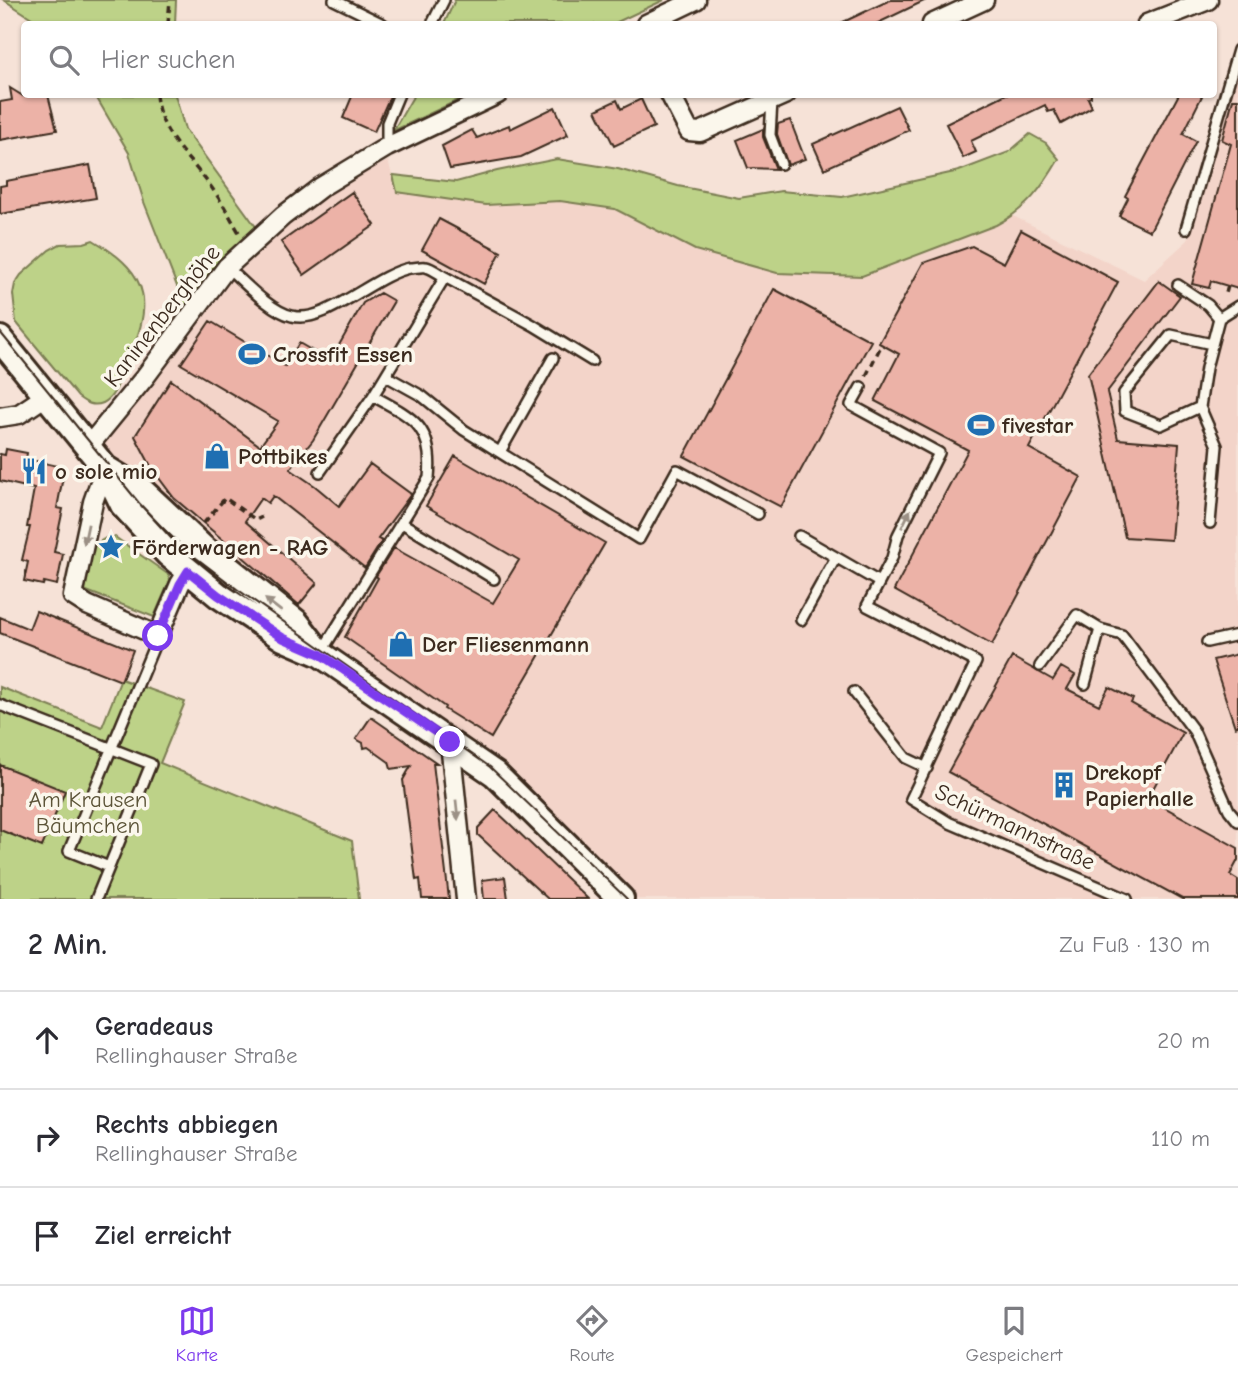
<!DOCTYPE html>
<html lang="de">
<head>
<meta charset="utf-8">
<style>
	:root { --surface:#fff; --page:#f7f7f7; --text:#2b2b33; --muted:#7c7c81; --line:#e1e1e2; --accent:#7c3aed }
	body { margin:0; font-family:"Comic Neue",sans-serif; background:var(--page); color:var(--text) }
	.stop { position:absolute; width:21px; height:21px; margin:-16px; border:5px solid #7c3aed; border-radius:50%; background:#fff }
	.stop.end { background:#7c3aed; border-color:#fff; box-shadow:0 2px 7px #0008 }
	.list { margin:0; padding:0; list-style:none }
	h2 { display:flex; justify-content:space-between; align-items:center; height:91px; margin:0; padding:0 28px; font-size:30px }
	h2 small { font-size:23px; font-weight:400; color:var(--muted) }
	.list li { display:grid; grid-template-columns:46px 1fr auto; gap:21px; align-items:center; box-sizing:border-box; height:98px; padding:0 28px; border-top:2px solid var(--line) }
	.list b { display:block; font-size:26px; white-space:nowrap }
	.list p { margin:0; font-size:23px; white-space:nowrap; color:var(--muted) }
	.list em { font-size:23px; font-style:normal; color:var(--muted) }
	.icon { flex:none; width:38px; height:38px; fill:none; stroke:currentColor; stroke-width:2; stroke-linecap:round; stroke-linejoin:round }
	.map { position:relative; flex:none; width:1238px; height:899px; overflow:hidden }
	.search { position:absolute; background:var(--surface); box-shadow:0 2px 5px #0004; left:21px; right:21px; top:21px; height:77px; display:flex; align-items:center; gap:18px; box-sizing:border-box; padding:0 24px; border-radius:7px; color:var(--muted); font-size:26px }
	.sheet { height:385px; background:var(--surface) }
	nav { display:flex; justify-content:space-around; align-items:center; box-sizing:border-box; height:98px; border-top:2px solid var(--line); background:var(--surface); font-size:19px; color:var(--muted) }
	nav a { display:grid; justify-items:center; gap:4px }
	nav .on { color:var(--accent) }
	.map>svg:first-child { display:block }
	.built { fill:#f3d4c9 }
	.green { fill:#bdd288; stroke:#7c7e53; stroke-width:2 }
	.building { fill:#ecb2a7; stroke:#3b2a1e; stroke-width:2 }
	.lines { fill:none; stroke-linecap:round; stroke-linejoin:round }
	.lane-casing { stroke:#3b2a1e; stroke-width:14 }
	.street-casing { stroke:#3b2a1e; stroke-width:23 }
	.secondary-casing { stroke:#3b2a1e; stroke-width:30 }
	.path { stroke:#3b2a1e; stroke-width:3.5; stroke-dasharray:7 5; stroke-linecap:butt }
	.lane { stroke:#fbf7ec; stroke-width:9 }
	.street { stroke:#fbf7ec; stroke-width:18 }
	.secondary { stroke:#fbf7ec; stroke-width:24 }
	.tram { stroke:#3b2a1e; stroke-width:2 }
	.oneway { fill:#9b9085 }
	.route { stroke:#7c3aed; stroke-width:9 }
	.labels { text-anchor:middle; dominant-baseline:central; stroke-width:7; stroke-linejoin:round; paint-order:stroke }
	.street-label { font-size:23px; fill:#3b2a1e; stroke:#fbf7ec }
	.poi-label { font-size:23px; font-weight:bold; fill:#3b2a1e; stroke:#fbf7ec; text-anchor:start }
	.park-label { font-size:23px; fill:#5c5438; stroke:#fbf7ec }
</style>
</head>
<body>
<div class="map">
<svg width="1238" height="899" viewBox="0 0 1238 899">
	<rect width="100%" height="100%" fill="#f6e2d7"/>
	<filter id="ink" filterUnits="userSpaceOnUse"><feTurbulence type="fractalNoise" baseFrequency=".0143" numOctaves="2"/><feDisplacementMap in="SourceGraphic" scale="14" xChannelSelector="R" yChannelSelector="G"/><feConvolveMatrix kernelMatrix="1 2 1 2 8 2 1 2 1" color-interpolation-filters="sRGB"/></filter>
	<g filter="url(#ink)">
		<path class="built" d="M1238,29v870h-615l-127,-126 -271,-184 -69,-63 -67,-79 138,-175 96,-81 65,-30 9,31 89,13 74,-4 55,8 80,41 243,-3 58,-22 17,-9 131,64 44,-40z"/>
		<path class="green" d="M4,0h172l-1,24h-134z
			M455,0h209l-51,24h-169z
			M95,95h80l10,34 74,102 -70,86 -45,-115 -15,-49z
			M414,95v-1l55,1 -76,36z
			M1030,134l16,9 13,16c-17,29 -32,50 -63,66l-134,51 -85,-3 -82,-23 -80,-41 -55,-8 -74,4 -89,-13 -4,-17 63,7 41,-11 60,-12 61,10 60,17 61,12 42,-7 61,6 117,-26 50,-19z
			M93,240c61,36 60,66 32,127 -5,11 -10,31 -22,36 -10,4 -17,0 -25,-6l-62,-75 -3,-28 2,-10 6,-9 28,-25 11,-6 24,-1z
			M115,537l54,38 1,5 -16,37 -70,-27 8,-44 14,-8z
			M121,679l64,23 -25,61 192,78 7,58h-359v-212l102,40z"/>
		<path class="building" d="M890,0h36l-50,24h-37z
			M10,88l13,8 25,-1 9,35 -57,10v-38l12,-2z
			M353,94h38l-17,38 -31,-14z
			M1006,94h85v3l-3,1 4,9 -31,17 -7,-14 -6,2 -3,-7 -74,36 5,11 -13,6 -17,-34z
			M1179,94h24l-20,40 13,7 -46,90 -31,-15 9,-18 -3,-2z
			M641,99l13,28 -40,19 -18,-36 21,-10 4,9z
			M1233,99h5v190l-27,-8 -2,7 -17,-4 39,-140 -9,-4z
			M897,106l12,24 -85,39 -11,-25z
			M555,107l13,28 -47,22 -71,12 -8,-23 30,-16 5,8 32,-13 1,4z
			M790,120l15,39 -17,6 -11,-31 1,-10z
			M763,129v8l13,32 -28,-1 -11,-28z
			M90,165l6,33 -96,16v-28l6,-1v-4z
			M352,192l23,33 -71,50 -23,-33z
			M439,219l62,33 -17,32 -62,-34z
			M1021,230l97,52 -89,166 52,29 -89,168 -98,-55 74,-140 -93,-49 24,-47 -20,-11 44,-80 49,-17 32,17z
			M1159,281l21,15 -73,96 11,47 61,5 -8,96 -46,-3 -37,-163z
			M774,289l97,52 -90,166 -97,-51z
			M380,293l14,8 -81,139 -23,29 25,17 24,20 31,-42 41,30 -33,45 4,2 -17,27 -92,-72 -5,7 -7,-5 -16,23 72,62 -18,22 -125,-107 -21,-28 -18,-34 36,-56 89,66 18,-25 -97,-57 29,-43 75,45 14,-23 31,18 33,-58z
			M6,449l21,4 -1,6 32,7 5,11 -6,31 6,1 -9,43 9,2 -6,31 -13,-3 -1,3 -19,-4 4,-19 -6,-2 8,-33h-3l7,-38 -34,-8v-27l5,1z
			M455,456l150,87 -114,195 -47,-29 1,-2 -100,-70 33,-59 -2,-2 18,-28 99,55 26,-43 -93,-54z
			M36,611l97,39 -12,31 -121,-48v-16l29,12z
			M1238,654v72l-3,1 -22,-67z
			M1012,657l41,23 8,-13 14,8 -8,14 32,16 10,-18 24,12 -2,4 52,30 -35,65 90,50v12l-8,15 8,5v19h-56l-234,-127z
			M371,717l66,46h-4l16,136h-27l-2,-20 -4,1 -13,-100 8,-14 -20,3 -2,-7 -21,-15 -4,1 -1,-5 -7,-4z
			M0,765l65,26 -23,56 -42,-17z
			M495,810l16,15 77,74h-40l-70,-64v-7z
			M505,877l3,22h-24l-2,-19z"/>
		<g class="lines">
			<g class="lane-casing">
				<path id="lane" d="M334,0l49,24
					M432,24l12,-24
					M772,101l-2,34 11,29
					M387,147v-24l12,-29
					M1186,229l52,-179
					M227,267c17,15 43,44 65,49 33,9 82,-41 118,-48 5,0 12,-2 16,-1 6,1 13,7 19,10
					M1178,285l30,20 11,13
					M386,376l36,20 42,34 175,109 38,-69 81,44
					M861,387l-10,18 88,48 -41,82 -6,23 -25,48 109,56 -65,137 39,24 177,76
					M1200,407l-39,18 -36,-14 -1,-18 47,-58 41,9
					M500,452l53,-94
					M320,472l53,-76
					M402,523l92,56
					M1210,523l7,-77 -17,-39 6,-39 13,-50 19,-12
					M799,536l80,46
					M801,620l34,-61
					M1100,629l22,6 72,96 35,79 9,11
					M1207,642l31,-7
					M322,651l107,-173c5,-51 -15,-60 -56,-82l72,-119 88,48 59,36
					M1040,666l37,-51 23,14 -15,55
					M854,692l52,66 21,10
					M0,705l151,59 -55,135
					M109,867l-40,-16 89,-215"/>
			</g>
			<g class="street-casing">
				<path id="street" d="M646,24l50,-24
					M932,24l52,-24
					M1147,24l61,-24
					M670,94l19,37 11,1 86,-38
					M0,417l19,-3 27,-18
					M87,448l58,-71 82,-110 56,-51 38,-29 66,-40 111,-53
					M105,468l-12,34 -20,94 14,9 71,31 22,-52 8,-13
					M450,742l16,157"/>
			</g>
			<g class="secondary-casing">
				<path id="secondary" d="M0,339l105,129 18,37 45,49 50,41 65,43 37,16 175,120 126,125
					M105,468l36,22 63,59 92,73 24,31"/>
			</g>
			<path class="path" d="M168,24l2,-24
				M156,94c3,42 36,65 58,97 10,14 17,28 26,43
				M1228,286l-2,7 2,4
				M866,376l16,-32
				M204,523l21,-25 31,22 6,-3"/>
			<use href="#lane" class="lane"/>
			<use href="#street" class="street"/>
			<use href="#secondary" class="secondary"/>
			<path class="tram" d="M0,332l139,171 39,41 59,45 253,178 137,132"/>
		</g>
		<defs><path id="oneway-solid" d="M-6-.8H1V-3.2L6.5 0L1 3.2V.8H-6Z" transform="scale(1.75)"/></defs>
		<g class="oneway">
			<use href="#oneway-solid" transform="translate(906 519) rotate(-64)"/>
			<use href="#oneway-solid" transform="translate(86 534) rotate(102)"/>
			<use href="#oneway-solid" transform="translate(273 605) rotate(-142)"/>
			<use href="#oneway-solid" transform="translate(457 810) rotate(84)"/>
		</g>
	</g>
	<g class="lines" filter="url(#ink)">
		<path class="route" d="M158,636l22,-52 8,-13 30,24 65,43 37,16 130,88"/>
	</g>
	<defs>
		<g id="stadium-bare" transform="scale(2.1)"><path d="M0-5a6.5 5 0 1 0 0 10a6.5 5 0 1 0 0-10ZM-3.5-1.8h7v3.6h-7Z" fill="#1f6fb2" stroke="#fbf7ec" stroke-width="2.5" paint-order="stroke"/></g>
		<g id="shop-bare" transform="scale(2.1)"><path d="M-5-2.5h2.3a2.7 3.5 0 0 1 5.4 0H5L5.5 6h-11ZM-1.5-2.5h3a1.5 2.3 0 0 0-3 0Z" fill="#1f6fb2" stroke="#fbf7ec" stroke-width="2.5" paint-order="stroke"/></g>
		<g id="restaurant-bare" transform="scale(2.1)"><path d="M-5-6h1v4h1v-4h1v4h1v-4h1v5L-1.5 .5V6h-2V.5L-5-1ZM5-6V6H3V1.5H1.5Q1.5-4 5-6Z" fill="#1f6fb2" stroke="#fbf7ec" stroke-width="2.5" paint-order="stroke"/></g>
		<g id="sight-bare" transform="scale(2.1)"><path d="M0-6L1.8-2.2L6-1.7L2.9 1.2L3.7 5.4L0 3.3L-3.7 5.4L-2.9 1.2L-6-1.7L-1.8-2.2Z" fill="#1f6fb2" stroke="#fbf7ec" stroke-width="2.5" paint-order="stroke"/></g>
		<g id="building-bare" transform="scale(2.1)"><path d="M-4-6H4V6H1V3H-1V6H-4ZM-2.5-4.3h1.7v1.8h-1.7ZM.8-4.3h1.7v1.8H.8ZM-2.5-1h1.7V.8h-1.7ZM.8-1h1.7V.8H.8Z" fill="#1f6fb2" stroke="#fbf7ec" stroke-width="2.5" paint-order="stroke"/></g>
	</defs>
	<g fill-rule="evenodd">
		<use href="#stadium-bare" x="252" y="354"/>
		<use href="#stadium-bare" x="981" y="425"/>
		<use href="#shop-bare" x="217" y="456"/>
		<use href="#restaurant-bare" x="34" y="471"/>
		<use href="#sight-bare" x="111" y="547"/>
		<use href="#shop-bare" x="401" y="644"/>
		<use href="#building-bare" x="1064" y="785"/>
	</g>
	<g class="labels">
		<g class="street-label">
			<text transform="translate(162 316) rotate(-52)">Kaninenberghöhe</text>
			<text transform="translate(1015 827) rotate(25)">Schürmannstraße</text>
		</g>
		<g class="poi-label">
			<text x="273" y="354">Crossfit Essen</text>
			<text x="1002" y="425">fivestar</text>
			<text x="238" y="456">Pottbikes</text>
			<text x="55" y="471">o sole mio</text>
			<text x="132" y="547">Förderwagen - RAG</text>
			<text x="422" y="644">Der Fliesenmann</text>
			<text x="1085" y="772">Drekopf<tspan x="1085" dy="26">Papierhalle</tspan></text>
		</g>
		<g class="park-label">
			<text x="88" y="799">Am Krausen<tspan x="88" dy="26">Bäumchen</tspan></text>
		</g>
	</g>
</svg>
<div class="stop" style="left:158px;top:636px"></div>
<div class="stop end" style="left:450px;top:742px"></div>
<div class="search"><svg class="icon" aria-label="search" viewBox="0 0 24 24"><circle cx="10" cy="10" r="6"/><path d="M15 15l6 6"/></svg>Hier suchen</div>
</div>
<section class="sheet">
<h2>2 Min.<small>Zu Fuß · 130 m</small></h2>
<ul class="list">
<li><svg class="icon" aria-label="ahead" viewBox="0 0 24 24"><path d="M12 20V5M6 11l6-6 6 6"/></svg><div><b>Geradeaus</b><p>Rellinghauser Straße</p></div><em>20 m</em></li>
<li><svg class="icon" aria-label="right" viewBox="0 0 24 24"><path d="M7 20v-9h11M14 6l5 5-5 5"/></svg><div><b>Rechts abbiegen</b><p>Rellinghauser Straße</p></div><em>110 m</em></li>
<li><svg class="icon" aria-label="arrive" viewBox="0 0 24 24"><path d="M6 21V4h12l-3 4 3 4H6"/></svg><div><b>Ziel erreicht</b></div></li>
</ul>
</section>
<nav>
<a class="on"><svg class="icon" aria-label="map" viewBox="0 0 24 24"><path d="M3 6l6-2 6 2 6-2v14l-6 2-6-2-6 2zM9 4v14M15 6v14"/></svg>Karte</a>
<a><svg class="icon" aria-label="directions" viewBox="0 0 24 24"><path d="M12 3l9 9-9 9-9-9zM9 14v-3h6M13 9l2 2-2 2"/></svg>Route</a>
<a><svg class="icon" aria-label="saved" viewBox="0 0 24 24"><path d="M7 4h10v16l-5-4-5 4z"/></svg>Gespeichert</a>
</nav>
</body>
</html>
